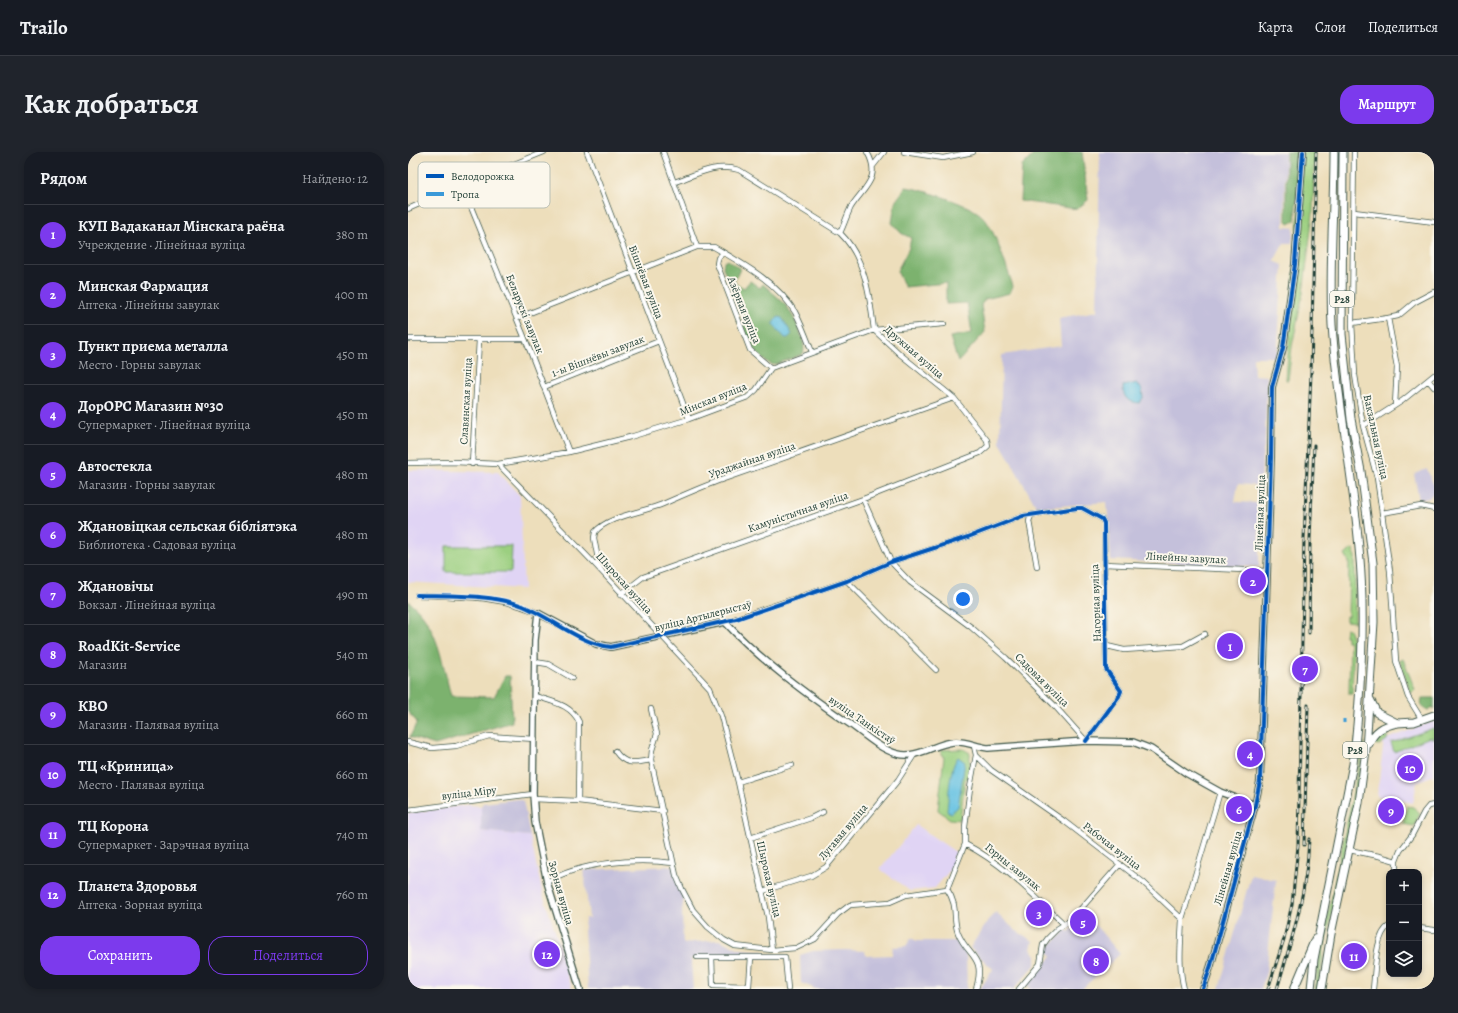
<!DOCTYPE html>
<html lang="ru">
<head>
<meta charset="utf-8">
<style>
	:root { --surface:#171b24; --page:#20242c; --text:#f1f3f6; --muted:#9ea1a6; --line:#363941; --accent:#7c3aed }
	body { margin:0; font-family:Alegreya,serif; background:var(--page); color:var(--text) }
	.controls { position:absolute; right:12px; bottom:12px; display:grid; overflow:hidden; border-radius:8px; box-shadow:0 2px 6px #0003 }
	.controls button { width:36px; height:36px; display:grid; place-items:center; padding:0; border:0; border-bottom:1px solid var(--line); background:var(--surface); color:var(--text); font:20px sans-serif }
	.you { position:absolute; left:555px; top:447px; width:14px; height:14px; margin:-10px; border:3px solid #fff; border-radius:50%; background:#1a73e8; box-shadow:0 0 0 6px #1a73e833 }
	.badge { display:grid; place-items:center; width:26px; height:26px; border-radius:50%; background:var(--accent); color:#fff; font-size:13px; font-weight:700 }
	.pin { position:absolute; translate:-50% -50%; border:2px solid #fff; box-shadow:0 1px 4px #0006 }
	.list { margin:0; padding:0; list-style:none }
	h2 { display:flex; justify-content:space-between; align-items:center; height:52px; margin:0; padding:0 16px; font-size:17px }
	h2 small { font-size:13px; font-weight:400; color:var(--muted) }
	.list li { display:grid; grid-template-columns:26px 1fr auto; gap:12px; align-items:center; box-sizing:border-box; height:60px; padding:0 16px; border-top:1px solid var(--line) }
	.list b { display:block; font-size:15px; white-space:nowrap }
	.list p { margin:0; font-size:13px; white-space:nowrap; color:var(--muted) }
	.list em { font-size:13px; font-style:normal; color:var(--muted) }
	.actions { display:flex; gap:8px; padding:12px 16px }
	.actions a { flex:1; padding:9px 0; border:1px solid var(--accent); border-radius:16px; text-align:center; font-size:14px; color:var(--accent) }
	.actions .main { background:var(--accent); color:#fff }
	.icon { flex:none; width:22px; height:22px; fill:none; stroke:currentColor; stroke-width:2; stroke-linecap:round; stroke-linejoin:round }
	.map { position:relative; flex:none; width:1026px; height:837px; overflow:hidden; border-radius:16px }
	header { display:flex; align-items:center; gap:24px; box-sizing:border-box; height:56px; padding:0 20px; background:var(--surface); border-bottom:1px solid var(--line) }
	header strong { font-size:19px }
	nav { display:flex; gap:22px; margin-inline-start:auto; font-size:14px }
	.intro { display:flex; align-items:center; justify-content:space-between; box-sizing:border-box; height:96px; padding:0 24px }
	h1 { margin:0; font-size:28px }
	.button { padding:10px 18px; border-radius:16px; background:var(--accent); color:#fff; font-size:14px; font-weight:700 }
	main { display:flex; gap:24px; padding:0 24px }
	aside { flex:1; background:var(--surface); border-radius:16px; box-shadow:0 2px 6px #0003 }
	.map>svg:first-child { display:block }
	.built { fill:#e0d4f4 }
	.industrial { fill:#c4c0db }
	.green { fill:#9bcf80; stroke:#5d865a }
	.forest { fill:#7cb26e; stroke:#4e7851 }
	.water { fill:#64c1e2; stroke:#427f8b }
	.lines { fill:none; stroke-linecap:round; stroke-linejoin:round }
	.minor-casing { stroke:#3e5548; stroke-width:6 }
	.tertiary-casing { stroke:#3e5548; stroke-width:8 }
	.primary-casing { stroke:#3e5548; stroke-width:9 }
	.trunk-casing { stroke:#3e5548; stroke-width:9 }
	.minor { stroke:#fff; stroke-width:4.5 }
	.tertiary { stroke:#fff; stroke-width:5.5 }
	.primary { stroke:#fff; stroke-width:7 }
	.trunk { stroke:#fff; stroke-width:7 }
	.rail-casing { stroke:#1f3d34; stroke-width:3 }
	.rail { stroke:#fbf7ec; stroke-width:1.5; stroke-dasharray:4.5; stroke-linecap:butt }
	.quiet { stroke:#3a99d8; stroke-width:3; stroke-dasharray:6 3; stroke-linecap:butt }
	.cycleway-casing { stroke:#fbf7ec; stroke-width:6 }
	.cycleway { stroke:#0057b8; stroke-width:4 }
	.labels { text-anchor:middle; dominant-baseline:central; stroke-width:4; stroke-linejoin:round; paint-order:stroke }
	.shield { fill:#fbf7ec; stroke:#61756b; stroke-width:1 }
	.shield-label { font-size:10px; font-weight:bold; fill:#1f3d34 }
	.street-label { font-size:11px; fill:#1f3d34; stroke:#fbf7ec }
	.key { fill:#fbf7ec; stroke:#b9bfb5; stroke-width:1 }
	.key-label { font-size:11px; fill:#1f3d34 }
</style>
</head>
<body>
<header>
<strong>Trailo</strong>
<nav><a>Карта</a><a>Слои</a><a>Поделиться</a></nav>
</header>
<div class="intro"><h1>Как добраться</h1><a class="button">Маршрут</a></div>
<main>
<aside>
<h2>Рядом<small>Найдено: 12</small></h2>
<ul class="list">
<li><span class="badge">1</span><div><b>КУП Вадаканал Мінскага раёна</b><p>Учреждение · Лінейная вуліца</p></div><em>380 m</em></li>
<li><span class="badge">2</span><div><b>Минская Фармация</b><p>Аптека · Лінейны завулак</p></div><em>400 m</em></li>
<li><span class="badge">3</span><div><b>Пункт приема металла</b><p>Место · Горны завулак</p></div><em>450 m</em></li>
<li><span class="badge">4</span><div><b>ДорОРС Магазин №30</b><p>Супермаркет · Лінейная вуліца</p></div><em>450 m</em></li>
<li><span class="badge">5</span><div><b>Автостекла</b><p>Магазин · Горны завулак</p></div><em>480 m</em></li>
<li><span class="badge">6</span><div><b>Ждановіцкая сельская бібліятэка</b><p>Библиотека · Садовая вуліца</p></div><em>480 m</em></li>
<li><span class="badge">7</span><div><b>Ждановічы</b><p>Вокзал · Лінейная вуліца</p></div><em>490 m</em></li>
<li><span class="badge">8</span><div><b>RoadKit-Service</b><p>Магазин</p></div><em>540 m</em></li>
<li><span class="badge">9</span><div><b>КВО</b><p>Магазин · Палявая вуліца</p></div><em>660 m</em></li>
<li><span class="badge">10</span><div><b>ТЦ «Криница»</b><p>Место · Палявая вуліца</p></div><em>660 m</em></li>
<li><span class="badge">11</span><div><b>ТЦ Корона</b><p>Супермаркет · Зарэчная вуліца</p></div><em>740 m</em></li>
<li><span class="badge">12</span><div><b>Планета Здоровья</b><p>Аптека · Зорная вуліца</p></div><em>760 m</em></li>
</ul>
<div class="actions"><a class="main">Сохранить</a><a>Поделиться</a></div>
</aside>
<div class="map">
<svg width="1026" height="837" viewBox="0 0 1026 837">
	<rect width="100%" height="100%" fill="#fbf7ec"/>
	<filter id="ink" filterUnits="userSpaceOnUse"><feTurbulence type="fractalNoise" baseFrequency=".025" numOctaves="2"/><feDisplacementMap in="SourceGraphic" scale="8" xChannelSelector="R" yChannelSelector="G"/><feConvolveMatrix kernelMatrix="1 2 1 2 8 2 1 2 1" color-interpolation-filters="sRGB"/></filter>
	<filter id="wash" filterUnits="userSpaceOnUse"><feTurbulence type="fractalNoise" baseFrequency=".012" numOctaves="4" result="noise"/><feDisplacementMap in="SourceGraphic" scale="16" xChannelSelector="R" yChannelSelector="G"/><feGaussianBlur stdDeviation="0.9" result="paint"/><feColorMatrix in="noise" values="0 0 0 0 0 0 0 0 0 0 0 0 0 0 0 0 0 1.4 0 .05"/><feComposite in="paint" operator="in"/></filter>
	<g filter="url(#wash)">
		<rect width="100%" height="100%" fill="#eddebb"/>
		<path class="built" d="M0,318l90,2 22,24 4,93 -116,-7z
			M1026,569v54l-17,7 -4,21 -36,-7 7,-56z
			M59,653l14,1v25l49,5 13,59 18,54 11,40h-164v-176z
			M508,673l41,28 -4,5 2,6 -20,24 -25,3 -30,-22z"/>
		<path class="industrial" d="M692,0h185l-1,75 10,1 -2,15h-8l-10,18 9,4 -6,92h-24l1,18 13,1 -2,66 -3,15 -1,29 -23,-2 -3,18 24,1v64l-148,-7 -4,-58 -70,6 -37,-66 2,-87 59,-9 -2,-28 38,-7z
			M1019,317l7,17v6l-5,6 -10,2 -5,-26z
			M110,647l5,2 7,35 -49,-5v-25l2,-3z
			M265,714l11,32 -2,12 1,33 36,-3 21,9 23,2v6h-66l-6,2 2,30h-105l-4,-59 1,-12h4l-5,-48z
			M843,723l25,5 -10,93 -5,16h-42z
			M588,760l19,18 18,11 -2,8 5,6v9l-22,25h-34l13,-20 -23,-21 18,-28z
			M673,763l16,12 23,27 -38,35h-51l-4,-4 25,-29 -6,-6 17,-17 -2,-3 3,-3 5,5z
			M503,786l6,3h42l7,8 1,40h-151l-15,-6 -1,-28 13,-4 32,-1 20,1 1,5 26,-1 1,-8 13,-1z"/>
		<path class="green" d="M895,0h11l-1,61 -10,80 -11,53 -4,34h-2z
			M38,394h66l-1,26h-65z
			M944,397l2,1 1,7v65l-9,-1v-5l2,1 1,-55 -4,-7z
			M938,476l3,1 5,14 -2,51h-3l1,-53h-3v-5h-2z
			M995,507l12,31 -4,3 -11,-32z
			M980,576l-1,12 -8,5 -6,-1 1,-5z
			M1026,576v11l-4,-2 -36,15 -3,-9z
			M957,590l-15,88 -27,123 -5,36h-3l5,-36 43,-208z
			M555,597l7,4 -1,23 -4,3 -5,41 -10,-1 -12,-9 6,-53 -4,-7z
			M999,654l6,1 7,6 -6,13 -11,-2z"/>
		<path class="forest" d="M628,0h46l6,48 -11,9 -57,-8 2,-35z
			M878,0h10l4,3 -5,66 -6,3 -3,-3z
			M498,35c18,3 68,18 78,31 11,12 23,51 29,68l-3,7 -25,6 -4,6 4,27 -27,30 -8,-25 22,-4 -5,-30 -21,1v-21l-41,4 -8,-16 12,-23 2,-10 -10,-5 -9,-10 3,-21z
			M320,108l12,9 -6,13 10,6 6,-7 10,7 3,-4c6,6 13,11 19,17 9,9 26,41 21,53l-29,11c-16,-4 -30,-30 -32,-44 -1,-8 3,-15 -2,-22l-6,-2 -11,-30 1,-5z
			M0,449c30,21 34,63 43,95l43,1 11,-21h5l2,46 -77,23 -25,-8 7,-15 -9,-10z
			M1014,546h12v10l-6,2 -7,-4z"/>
		<path class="water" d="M371,165l3,1 10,16 -4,4h-3l-12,-14 2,-4z
			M729,231l5,7 1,8 -4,5c-12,-1 -16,-6 -16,-17z
			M550,605l7,5 -7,45 -7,6 -4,-2c2,-15 2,-43 11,-54z"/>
	</g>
	<g filter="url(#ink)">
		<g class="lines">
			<g class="minor-casing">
				<path id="minor" d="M179,0l102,267
					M255,0l34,95
					M496,0l39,6 30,-6
					M946,0l-2,171 3,52 8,51 14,52 5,35 8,58 6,90 12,36 14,23
					M465,14l11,-14
					M267,30c22,-8 41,-19 64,-12l101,63
					M54,33l68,166 39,101
					M0,57l54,-24 82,-33
					M946,60l80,10
					M315,101l-5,5 -1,6 33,86 21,18
					M109,166l180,-71h17c29,17 63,35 81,65 7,13 12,27 17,40
					M944,171l36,-5
					M0,187h117
					M1020,228l6,7
					M136,235l115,-46
					M987,253l2,-38 -9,-49 10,-2 17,-14 19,-10
					M955,274l39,-25 32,-26
					M0,311l46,-1 44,2 92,95 120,129 11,28 17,66 30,135 4,33
					M64,312l7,-124
					M90,312l71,-12 61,-15 59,-18 59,-22 8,-7 15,-22 103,-38 70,-6
					M974,361l39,-7 13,3
					M623,364l-2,5 8,46
					M696,412l163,7
					M192,418l-6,-32 1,-6c13,-16 49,-20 68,-28 18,-8 36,-16 55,-23l236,-83
					M439,429l89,89
					M213,442l22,-17 220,-78 117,-46 8,-7 -1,-6 -33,-42 -53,-43 -27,-25c-4,-33 -9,-73 -34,-97 4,-8 7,-18 11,-26 13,-20 31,-29 16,-55
					M9,443c41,2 83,0 121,18
					M317,470l122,-41 44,-19 77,-25 55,-21 54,-8h5l20,11 2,4 2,146 15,22 -2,5 -33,45 -33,-37 -47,-46 -35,-31 -61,-45 -19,-20 -28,-63
					M699,494l17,4 59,-4 22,-12
					M127,510l13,2 24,14
					M127,544c17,6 36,8 44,26l-1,79
					M243,557l6,25 -5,16 -1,10 25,115 6,14 11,21 15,17 16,13 11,6 37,4 24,-2 19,-9 23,-25 12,-9 40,-3 16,-7 41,-6
					M0,590l24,6 24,-2 33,-10 46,3
					M566,594l2,9 15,15 73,51 79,61 39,37c-1,23 -4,47 2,70
					M207,599c10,15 20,12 36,9
					M330,630l54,-17
					M125,647l45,2 85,10
					M0,658l125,-16
					M342,686l61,-20 12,-6
					M557,692c39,20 68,51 99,80
					M941,698l30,6 17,5 4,-10 12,-16 12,-23 5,-6 5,-1
					M988,709v11
					M139,730c33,-20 89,-24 126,-19
					M539,737l18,-45v-17l5,-39 6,-33
					M539,737c12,18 5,28 11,44 10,25 28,22 18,56
					M355,739l48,-15 15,-9 72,-87 16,-25
					M774,767l38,-127
					M1011,776l15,2
					M289,805h88l3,32
					M304,805l1,28 36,1 2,-29
					M611,837l21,-25 3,-19 5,-7 9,-9 14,-9 49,-56
					M965,837c2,-16 2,-55 16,-63"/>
			</g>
			<g class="tertiary-casing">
				<path id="tertiary" d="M172,837l-33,-107 -12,-60 -2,-28 2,-154 3,-27 58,31 15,3 114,-25c37,40 84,74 129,105 13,10 28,23 44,27 19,5 36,-10 55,-12 10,-2 24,5 35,6l98,-7 47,1 18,7 35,24 34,19 35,13
					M795,837l8,-24 44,-160 5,-24 11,-323 1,-71 11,-39 12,-84 8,-112"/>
			</g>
			<g class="primary-casing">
				<path id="primary" d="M989,571l17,-1 20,-7"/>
			</g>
			<g class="trunk-casing">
				<path id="trunk" d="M962,547l7,14 20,10
					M961,592c5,-13 14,-18 28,-21
					M886,837l21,-50
					M903,837l3,-30 39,-195c8,-70 13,-145 6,-216 -6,-74 -22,-148 -27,-223 -3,-58 2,-116 2,-173
					M914,837l9,-55 28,-131 7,-53 8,-128 -1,-59 -12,-92 -10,-52 -9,-85 1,-182"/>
			</g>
			<use href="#minor" class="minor"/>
			<use href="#tertiary" class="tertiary"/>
			<use href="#primary" class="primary"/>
			<use href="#trunk" class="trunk"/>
			<g class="rail-casing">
				<path id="rail" d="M901,481l1,-94 4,-94
					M896,693l4,-140
					M860,837l16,-50 8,-35 6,-58 6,-307 7,-166 5,-221
					M869,837c15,-50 30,-97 32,-150"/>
			</g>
			<use href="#rail" class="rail"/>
			<path class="quiet" d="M936,571v-4"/>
			<g class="cycleway-casing">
				<path id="cycleway" d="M9,443c33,1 76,-1 106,11 29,12 57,38 88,41l125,-28 111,-38 44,-19 77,-25 55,-21 54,-8h5l20,11 2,4 2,146 15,22 -2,5 -33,45
					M795,837l8,-24 44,-160 5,-24 11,-323 1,-71 11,-39 12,-84 8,-112"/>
			</g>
			<use href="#cycleway" class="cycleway"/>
		</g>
	</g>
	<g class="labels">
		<g class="shield">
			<rect x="922" y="139" width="24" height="16" rx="3"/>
			<rect x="935" y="590" width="24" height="16" rx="3"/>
		</g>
		<g class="shield-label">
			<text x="934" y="147">Р28</text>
			<text x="947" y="598">Р28</text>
		</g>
		<g class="street-label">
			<text transform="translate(238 130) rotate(69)">Вішнёвая вуліца</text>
			<text transform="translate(336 158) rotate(68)">Азёрная вуліца</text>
			<text transform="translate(117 162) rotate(68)">Беларускі завулак</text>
			<text transform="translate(506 200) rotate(41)">Дружная вуліца</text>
			<text transform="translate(190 204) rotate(-21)">1-ы Вішнёвы завулак</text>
			<text transform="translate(305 247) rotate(-22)">Мінская вуліца</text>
			<text transform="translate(58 249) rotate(-87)">Славянская вуліца</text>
			<text transform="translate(968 285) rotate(78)">Вакзальная вуліца</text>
			<text transform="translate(344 308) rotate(-19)">Ураджайная вуліца</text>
			<text transform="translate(390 360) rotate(-19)">Камуністычная вуліца</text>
			<text transform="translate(852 361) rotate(-88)">Лінейная вуліца</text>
			<text transform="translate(778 406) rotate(3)">Лінейны завулак</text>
			<text transform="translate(216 431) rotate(48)">Шырокая вуліца</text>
			<text transform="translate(688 451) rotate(-92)">Нагорная вуліца</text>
			<text transform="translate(295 464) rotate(-14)">вуліца Артылерыстаў</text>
			<text transform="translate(634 528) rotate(45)">Садовая вуліца</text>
			<text transform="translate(454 568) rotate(34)">вуліца Танкістаў</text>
			<text transform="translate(61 641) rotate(-7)">вуліца Міру</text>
			<text transform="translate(435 680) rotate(-50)">Лугавая вуліца</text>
			<text transform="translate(704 694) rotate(38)">Рабочая вуліца</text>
			<text transform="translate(605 715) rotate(39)">Горны завулак</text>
			<text transform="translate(820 716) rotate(-74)">Лінейная вуліца</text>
			<text transform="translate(361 727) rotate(77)">Шырокая вуліца</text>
			<text transform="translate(153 741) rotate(74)">Зорная вуліца</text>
		</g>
	</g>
	<rect x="10" y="10" width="132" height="46" rx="6" class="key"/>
	<rect x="18" y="22" width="18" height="4" fill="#0057b8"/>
	<rect x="18" y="40" width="18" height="4" fill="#3a99d8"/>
	<g class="key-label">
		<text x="43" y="28">Велодорожка</text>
		<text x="43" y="46">Тропа</text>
	</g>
</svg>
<div class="controls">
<button>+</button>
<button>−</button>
<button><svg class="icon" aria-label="layers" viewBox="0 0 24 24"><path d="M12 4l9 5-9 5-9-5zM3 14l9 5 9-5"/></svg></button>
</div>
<div class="you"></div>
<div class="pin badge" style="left:822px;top:494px">1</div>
<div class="pin badge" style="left:845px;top:429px">2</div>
<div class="pin badge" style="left:631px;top:761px">3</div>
<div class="pin badge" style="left:842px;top:602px">4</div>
<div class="pin badge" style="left:675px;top:770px">5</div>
<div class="pin badge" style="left:831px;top:657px">6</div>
<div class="pin badge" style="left:897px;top:517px">7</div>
<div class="pin badge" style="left:688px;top:809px">8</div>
<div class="pin badge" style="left:983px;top:659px">9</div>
<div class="pin badge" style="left:1002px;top:616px">10</div>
<div class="pin badge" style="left:946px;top:804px">11</div>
<div class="pin badge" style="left:139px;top:802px">12</div>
</div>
</main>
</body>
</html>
